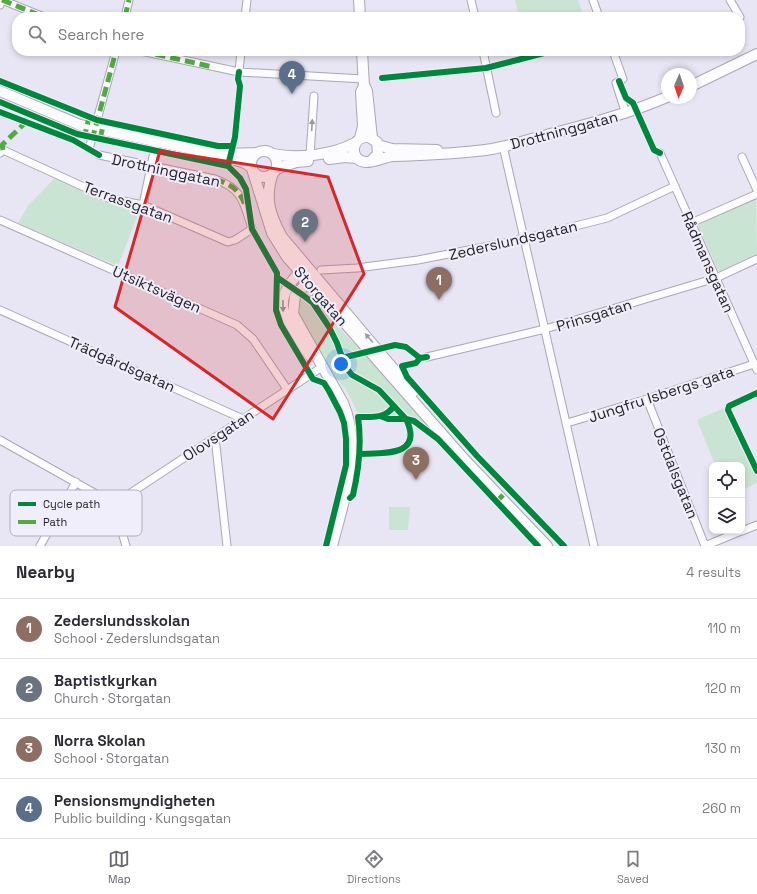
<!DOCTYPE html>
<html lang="en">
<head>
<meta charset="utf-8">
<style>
	:root { --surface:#fff; --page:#f2f2f3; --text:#2b2b33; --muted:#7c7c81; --line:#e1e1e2; --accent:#686672 }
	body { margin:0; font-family:"Space Grotesk",sans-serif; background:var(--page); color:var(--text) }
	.controls { position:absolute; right:12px; bottom:12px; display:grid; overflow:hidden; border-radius:8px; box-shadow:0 2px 6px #0003 }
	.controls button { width:36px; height:36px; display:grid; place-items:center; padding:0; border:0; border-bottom:1px solid var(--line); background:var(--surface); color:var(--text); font:20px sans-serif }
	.compass { position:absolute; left:661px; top:68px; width:36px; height:36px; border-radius:50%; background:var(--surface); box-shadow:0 2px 6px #0003; rotate:182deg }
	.you { position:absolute; left:341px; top:364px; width:14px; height:14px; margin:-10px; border:3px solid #fff; border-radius:50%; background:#1a73e8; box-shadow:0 0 0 6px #1a73e833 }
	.badge { display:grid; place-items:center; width:26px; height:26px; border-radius:50%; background:var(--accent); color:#fff; font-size:13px; font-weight:700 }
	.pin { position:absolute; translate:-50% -33px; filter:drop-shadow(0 1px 2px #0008) }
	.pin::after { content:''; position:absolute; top:21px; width:14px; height:12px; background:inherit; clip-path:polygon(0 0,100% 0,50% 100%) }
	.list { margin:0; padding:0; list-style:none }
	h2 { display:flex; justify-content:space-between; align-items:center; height:52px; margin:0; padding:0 16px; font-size:17px }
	h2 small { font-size:13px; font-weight:400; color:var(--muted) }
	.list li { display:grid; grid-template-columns:26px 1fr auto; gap:12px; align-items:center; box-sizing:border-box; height:60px; padding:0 16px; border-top:1px solid var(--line) }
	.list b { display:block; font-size:15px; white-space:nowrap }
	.list p { margin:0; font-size:13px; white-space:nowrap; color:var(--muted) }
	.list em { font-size:13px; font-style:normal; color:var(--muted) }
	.icon { flex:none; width:22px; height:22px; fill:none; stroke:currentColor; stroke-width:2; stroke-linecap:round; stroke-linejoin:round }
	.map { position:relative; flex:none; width:757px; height:546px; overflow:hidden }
	.search { position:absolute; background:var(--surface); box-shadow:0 2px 6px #0003; left:12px; right:12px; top:12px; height:44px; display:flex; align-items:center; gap:10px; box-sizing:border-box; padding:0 14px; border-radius:16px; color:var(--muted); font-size:15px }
	.sheet { height:292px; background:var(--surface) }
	nav { display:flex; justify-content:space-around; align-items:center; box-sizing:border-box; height:56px; border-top:1px solid var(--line); background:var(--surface); font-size:11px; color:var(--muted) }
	nav a { display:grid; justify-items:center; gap:2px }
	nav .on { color:var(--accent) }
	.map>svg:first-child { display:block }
	.green { fill:#cae4d3 }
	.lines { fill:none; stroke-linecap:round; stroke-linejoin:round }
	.street-casing { stroke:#aaa7b4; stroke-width:9 }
	.secondary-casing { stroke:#aaa7b4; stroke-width:12 }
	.street { stroke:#fcfbfe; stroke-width:7 }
	.secondary { stroke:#fcfbfe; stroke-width:10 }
	.quiet { stroke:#53aa44; stroke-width:5; stroke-dasharray:10 5; stroke-linecap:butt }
	.cycleway-casing { stroke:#f0eefa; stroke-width:8 }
	.cycleway { stroke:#00873e; stroke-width:6 }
	.oneway { fill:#9a99a0 }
	.marked { fill:#d62828; fill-opacity:0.2; stroke:#d62828; stroke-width:3; stroke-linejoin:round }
	.labels { text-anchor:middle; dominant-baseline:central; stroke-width:4; stroke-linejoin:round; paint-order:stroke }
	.street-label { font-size:15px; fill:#23212c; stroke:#f0eefa }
	.key { fill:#f0eefa; stroke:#b2b0bc; stroke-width:1 }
	.key-label { font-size:11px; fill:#23212c }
</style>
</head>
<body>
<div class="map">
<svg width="757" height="546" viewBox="0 0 757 546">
	<rect width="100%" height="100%" fill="#e8e5f5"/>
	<path class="green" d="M515,0h63l6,17h-65z
		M55,178l51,24 34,7 -22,57 -100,-43 10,-17z
		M756,197l1,60 -37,17 -23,-50z
		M307,291l6,3 31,39 83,87 -9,7 -14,-10 -45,-2 -14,-27 -13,-14 -37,-63c1,-9 3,-17 12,-20z
		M726,407l6,1 -1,7 26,59v9l-15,7v-25h-27l-18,-45z
		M389,507h21l-2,23h-19z"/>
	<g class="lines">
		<g class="street-casing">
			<path id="street" d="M471,0l4,17
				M593,0l6,17
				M730,0l10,17
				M0,5l2,-5 42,17
				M125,17l4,-17
				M245,17l2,-17
				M141,51l98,21 124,7
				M483,51l13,62
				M613,51l10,28 -7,4 10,31
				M239,72l2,-21
				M503,146l91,400
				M89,149l27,-98
				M0,153l3,-3 105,48 35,7 85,37 7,-2 17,-11c-8,-26 -9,-40 -37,-50l-116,-24
				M660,153l97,217
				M310,155l4,-59
				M742,157l15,33
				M143,205l13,-63
				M0,220l237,105 16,14 34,50
				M691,223l66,-29
				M321,270l36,-2 61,-8 106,-21 83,-21 68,-32
				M0,310l243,109
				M427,357l118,-28 171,-51 41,-19
				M647,399l58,147
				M567,423l80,-24 107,-35
				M215,437l12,109
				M0,440l114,64
				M114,504l208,-137
				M114,504l12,42
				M742,531l15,-6
				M40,546l36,-64
				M705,546l36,-15"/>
		</g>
		<g class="secondary-casing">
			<path id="secondary" d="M359,0l1,17
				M691,86l66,-32
				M365,87l2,4 5,47
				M0,91l80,34 136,29 29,9 6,4
				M360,138l3,-12 -2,-34 3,-6 -2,-35
				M378,145l14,4 45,1
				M251 164a13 13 0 1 1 26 0a13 13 0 1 1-26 0Z
				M224,154l32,-1
				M273,154c24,5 60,1 82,-11
				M329,159l16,-2 12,1
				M372,160l6,-6 -1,-12 -8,-5c-18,-2 -21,24 -3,25 9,0 18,-5 27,-6 33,-1 67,-2 99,-7 21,-4 42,-11 62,-16 40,-10 76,-20 113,-36
				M276,169l20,-7 12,-1
				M253,172l19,61 15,24 177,202 83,87
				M273,173c-9,25 -3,42 9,64l131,155
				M304,269c-38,32 -18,54 6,87
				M312,277l-17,19 -2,18 50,89c20,47 1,96 -11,143"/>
		</g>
		<use href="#street" class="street"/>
		<use href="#secondary" class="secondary"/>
		<path class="quiet" d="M2,0l42,17
			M125,17l4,-17
			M141,51l72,16
			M84,139l5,-22
			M100,139l4,-17
			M92,140l24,-89
			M3,150l-1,-5 24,-23
			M215,179c15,5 25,11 30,26
			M496,502l13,-13"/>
		<g class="cycleway-casing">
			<path id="cycleway" d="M382,78l104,-10 66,-17
				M0,81l97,39 121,26h13
				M619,81l7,17 7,5 21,47 6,3
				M0,102l77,32 151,32 12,12 6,11 6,40 25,44 -1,37 5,15 32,54 11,4 5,8 11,21 4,11 2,16v26l-20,81
				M0,112l73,28 26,15
				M228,166l7,-29 5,-51 -2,-7 1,-7
				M278,278l26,18 9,7 16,24 8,16 8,23 7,9 27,15 27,29 8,2 24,18 100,107
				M342,358l53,-13 11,2 14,11 7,-1
				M420,358l-4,5 -14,3 5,11 70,79 87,90
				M757,393l-28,13 -1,4 29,61
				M360,454c25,-1 64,2 46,-35h-18l-8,-3
				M350,498l3,-3c6,-26 9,-51 5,-78 14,0 27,2 36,-11"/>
		</g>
		<use href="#cycleway" class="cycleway"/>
	</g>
	<defs><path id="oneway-solid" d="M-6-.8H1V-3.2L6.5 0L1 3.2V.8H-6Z"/></defs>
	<g class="oneway">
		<use href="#oneway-solid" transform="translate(312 125) rotate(-87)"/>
		<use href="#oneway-solid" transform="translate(283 306) rotate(89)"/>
		<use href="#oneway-solid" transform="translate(369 338) rotate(-131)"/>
	</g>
	<path class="marked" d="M160,151l168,26 36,97 -91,145 -158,-112z"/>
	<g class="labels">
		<g class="street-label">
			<text transform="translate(564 130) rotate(-15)">Drottninggatan</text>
			<text transform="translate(166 170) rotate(12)">Drottninggatan</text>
			<text transform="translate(128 202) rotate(20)">Terrassgatan</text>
			<text transform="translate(513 240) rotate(-13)">Zederslundsgatan</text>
			<text transform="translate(708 262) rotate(66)">Rådmansgatan</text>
			<text transform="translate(157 289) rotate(24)">Utsiktsvägen</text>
			<text transform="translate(321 296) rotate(49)">Storgatan</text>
			<text transform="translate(594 315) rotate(-17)">Prinsgatan</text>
			<text transform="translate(122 364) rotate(24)">Trädgårdsgatan</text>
			<text transform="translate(661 394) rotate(-18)">Jungfru Isbergs gata</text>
			<text transform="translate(218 435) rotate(-33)">Olovsgatan</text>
			<text transform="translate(676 473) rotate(68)">Ostdalsgatan</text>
		</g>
	</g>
	<rect x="10" y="490" width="132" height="46" rx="6" class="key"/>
	<rect x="18" y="502" width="18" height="4" fill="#00873e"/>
	<rect x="18" y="520" width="18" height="4" fill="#53aa44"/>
	<g class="key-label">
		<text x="43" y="508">Cycle path</text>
		<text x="43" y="526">Path</text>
	</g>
</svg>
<div class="controls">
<button><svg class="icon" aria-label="locate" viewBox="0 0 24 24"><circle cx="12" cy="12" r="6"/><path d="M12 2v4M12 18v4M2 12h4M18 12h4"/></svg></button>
<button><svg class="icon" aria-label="layers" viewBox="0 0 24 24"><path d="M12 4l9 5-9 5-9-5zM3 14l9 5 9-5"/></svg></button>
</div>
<svg class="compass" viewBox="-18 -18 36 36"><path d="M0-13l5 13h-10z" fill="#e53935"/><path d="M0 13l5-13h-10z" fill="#7c7c81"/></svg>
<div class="you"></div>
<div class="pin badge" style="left:439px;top:300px;background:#8d6e63">1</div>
<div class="pin badge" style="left:305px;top:242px;background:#6b7280">2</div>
<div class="pin badge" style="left:416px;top:480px;background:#8d6e63">3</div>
<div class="pin badge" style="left:292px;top:94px;background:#5c6f8a">4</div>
<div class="search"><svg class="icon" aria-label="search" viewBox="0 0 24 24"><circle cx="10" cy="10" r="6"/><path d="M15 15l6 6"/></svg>Search here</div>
</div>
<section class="sheet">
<h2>Nearby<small>4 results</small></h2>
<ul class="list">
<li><span class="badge" style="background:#8d6e63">1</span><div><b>Zederslundsskolan</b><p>School · Zederslundsgatan</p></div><em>110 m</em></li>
<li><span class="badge" style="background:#6b7280">2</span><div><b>Baptistkyrkan</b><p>Church · Storgatan</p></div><em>120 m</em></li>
<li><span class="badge" style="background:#8d6e63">3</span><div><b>Norra Skolan</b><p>School · Storgatan</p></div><em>130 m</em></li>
<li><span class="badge" style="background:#5c6f8a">4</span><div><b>Pensionsmyndigheten</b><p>Public building · Kungsgatan</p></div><em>260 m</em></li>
</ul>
</section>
<nav>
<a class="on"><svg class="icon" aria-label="map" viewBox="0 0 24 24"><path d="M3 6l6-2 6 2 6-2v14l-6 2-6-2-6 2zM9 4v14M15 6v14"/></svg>Map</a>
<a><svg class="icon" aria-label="directions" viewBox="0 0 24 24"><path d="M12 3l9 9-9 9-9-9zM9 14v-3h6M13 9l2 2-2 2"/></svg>Directions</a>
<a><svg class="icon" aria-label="saved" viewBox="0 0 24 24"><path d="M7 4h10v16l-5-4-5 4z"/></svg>Saved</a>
</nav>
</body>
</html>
